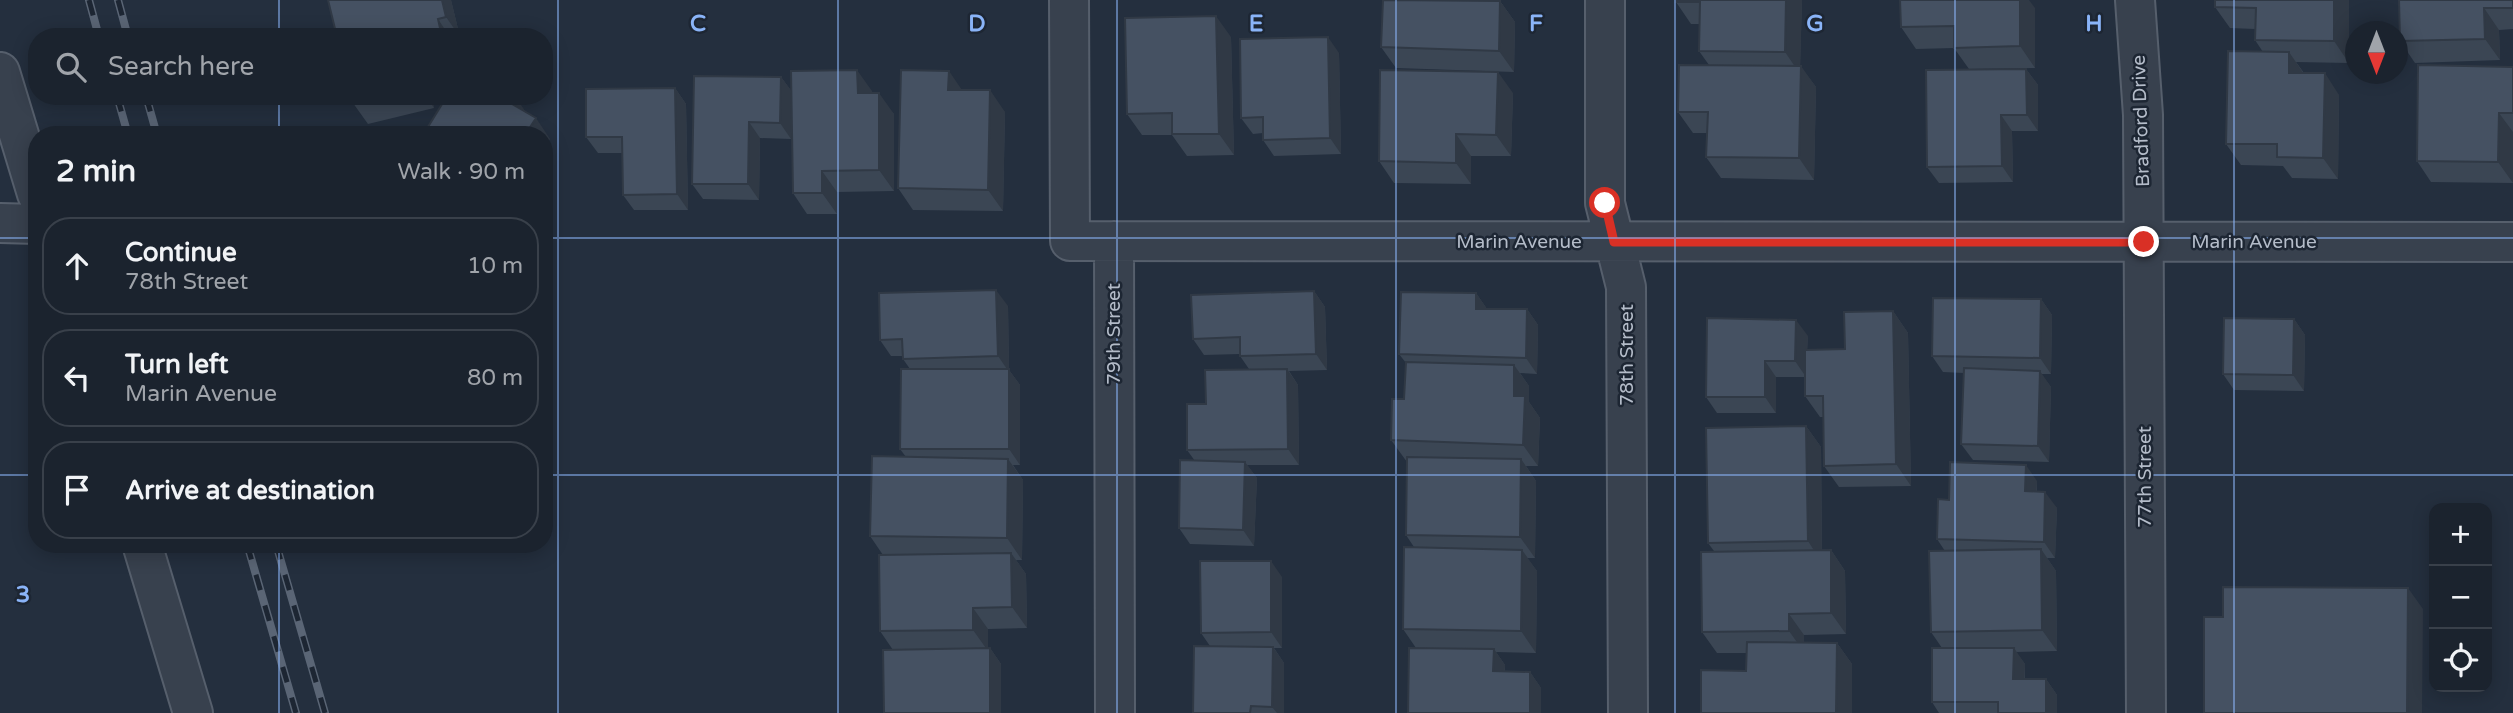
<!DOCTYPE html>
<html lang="en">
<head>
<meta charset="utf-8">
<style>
	:root { --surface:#1b232e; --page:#282f3a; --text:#f1f3f6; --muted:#a0a4aa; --line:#39404a }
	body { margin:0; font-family:"Varela Round",sans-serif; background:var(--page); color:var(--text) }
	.controls { position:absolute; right:21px; bottom:21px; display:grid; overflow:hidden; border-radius:14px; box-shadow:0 4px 18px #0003 }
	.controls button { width:63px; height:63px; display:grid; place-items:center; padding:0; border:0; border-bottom:2px solid var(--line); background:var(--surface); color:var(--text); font:35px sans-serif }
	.compass { position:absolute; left:2345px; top:21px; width:63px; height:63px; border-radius:50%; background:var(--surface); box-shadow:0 4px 18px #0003; rotate:180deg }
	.stop { position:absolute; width:21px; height:21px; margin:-16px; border:5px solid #d93025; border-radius:50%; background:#fff }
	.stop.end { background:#d93025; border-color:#fff; box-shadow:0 2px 7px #0008 }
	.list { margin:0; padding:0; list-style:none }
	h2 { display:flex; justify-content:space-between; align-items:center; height:91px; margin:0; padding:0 28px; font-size:30px }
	h2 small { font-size:23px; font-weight:400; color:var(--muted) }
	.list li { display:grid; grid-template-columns:46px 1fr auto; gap:21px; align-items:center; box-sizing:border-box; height:98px; margin:0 14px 14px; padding:0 14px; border:2px solid var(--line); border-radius:28px }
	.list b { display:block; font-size:26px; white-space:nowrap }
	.list p { margin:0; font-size:23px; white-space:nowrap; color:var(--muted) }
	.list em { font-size:23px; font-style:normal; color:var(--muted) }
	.icon { flex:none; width:38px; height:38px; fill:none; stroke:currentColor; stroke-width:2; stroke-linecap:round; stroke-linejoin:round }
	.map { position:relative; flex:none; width:2513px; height:713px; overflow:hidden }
	.search { position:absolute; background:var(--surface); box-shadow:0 4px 18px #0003; left:28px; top:28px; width:525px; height:77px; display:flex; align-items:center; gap:18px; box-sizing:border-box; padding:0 24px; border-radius:28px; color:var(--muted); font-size:26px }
	.panel { position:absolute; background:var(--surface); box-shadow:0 4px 18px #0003; left:28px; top:126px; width:525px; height:427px; border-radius:28px }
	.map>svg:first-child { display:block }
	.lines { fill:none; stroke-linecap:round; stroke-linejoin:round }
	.street-casing { stroke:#565f6c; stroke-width:42 }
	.street { stroke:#38414e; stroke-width:38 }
	.rail-casing { stroke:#5a6575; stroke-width:8 }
	.rail { stroke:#1d2633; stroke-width:5; stroke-dasharray:16; stroke-linecap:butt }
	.wall { fill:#3b4654 }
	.shaded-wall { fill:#303945 }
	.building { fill:#455162; stroke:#303945; stroke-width:2 }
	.route { stroke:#d93025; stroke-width:9 }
	.grid { fill:none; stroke:#8ab4f8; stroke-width:2; stroke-opacity:0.55 }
	.labels { text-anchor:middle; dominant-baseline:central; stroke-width:5; stroke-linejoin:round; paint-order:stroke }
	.street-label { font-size:19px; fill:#b4bcc9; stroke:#1d2633 }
	.grid-label { font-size:23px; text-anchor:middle; font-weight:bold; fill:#8ab4f8; stroke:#1d2633; stroke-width:5; stroke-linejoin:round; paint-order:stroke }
</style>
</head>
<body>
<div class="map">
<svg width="2513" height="713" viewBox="0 0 2513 713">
	<rect width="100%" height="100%" fill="#242f3e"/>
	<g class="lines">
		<g class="street-casing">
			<path id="street" d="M1069,0l1,241 1443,1
				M1605,0v203l21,84 2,426
				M2135,0l8,115 3,598
				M0,72l37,122
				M0,223l37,1
				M1114,241l1,472
				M142,544l51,169"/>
		</g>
		<use href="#street" class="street"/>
		<g class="rail-casing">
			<path id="rail" d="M89,0l10,37
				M118,0l10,37
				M117,96l11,39
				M146,96l11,39
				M247,544l49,169
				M276,544l49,169"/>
		</g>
		<use href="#rail" class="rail"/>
	</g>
	<path class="wall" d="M451,0l9,37h-123z
		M1677,0h125l-2,66 16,21 -2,93 -93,-2 -15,-21 1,-24h-14l-15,-21 31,-47 -10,-14 1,-27h-9l-15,-22z
		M2215,0h134v63l-53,-1 8,11 35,22 -1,84 -46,-1 -9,-12 -42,-1 -15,-21 37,-92 -8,-12v-11l-25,-1 -15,-21z
		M2399,0h114v29l-14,1 1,30 -85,3 -15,-22z
		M1495,1h5l15,21 -1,50 -118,-4 -15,-21z
		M2035,8v60l-66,1 -15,-21 -38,1 -15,-22z
		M1231,37l3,118 -47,1 -15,-21h-30l-15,-21z
		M1339,53l2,101 -67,2 -11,-16v-7l-10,1 -12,-16z
		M2513,67v116l-82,-1 -14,-21z
		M2026,69l12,16v46h-26l1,51 -74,1 -12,-16z
		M781,77l11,15 80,-1v2l22,21v77l-57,1v22h-30l-14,-21 -1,-74 -1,20 -31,-1 -1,62 -56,-1 -11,-15z
		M675,88l11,16 2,106h-54l-11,-15 -1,-42h-24l-12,-16z
		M962,90l43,22 -2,99 -90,-1 -15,-22z
		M1513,93l-2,63h-40v28l-77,-1 -15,-22z
		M352,96h79l3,12 -66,16 -15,-21z
		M1314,291l11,16 2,63 -38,1 9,14 1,80h-52l10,13 -3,68 -64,-2 -11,-16 16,-67 -8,-11 19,-46 43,-35 -9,-13v-2l-36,1 -11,-16z
		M1476,293l11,16h40l11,16 -1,49 -17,-1 9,13v16l11,16 -2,48h-12l10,15 -1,77h-8l10,13 -1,82 -40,-1 9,13v6l25,1 11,16 -125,-40 -13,-19 11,-82 -8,-12 1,-73 -16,-22 13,-41 2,-36 -7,-9z
		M2041,299l11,16 -1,59h-10l10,13 -2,75 -76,-2 -12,-16 3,-71 -21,-1 -11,-16z
		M1008,306l1,64 11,15v80h-7l10,15 -1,80h-6l10,14 1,54 -39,1v19h2l11,16v49h-117l9,-63 -13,-19 3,-76 -13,-19 36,-79 -6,-8 10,-80 -7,-10v-3h-12l-11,-16z
		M1893,311l15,22 3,153 -72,1 -15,-21 -1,-49h-3l-15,-21v-19h-29v36h-59l-11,-16 102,-61 -1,14 38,-1z
		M2294,319l11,16 -1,56 -70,-1 -11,-16z
		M1806,426l15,21 1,103h9l14,21 1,63 -42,1v8h33l15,21 -106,7v-18h-29l-15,-21 12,-81 -6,-8z
		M2037,481v10l20,17 -2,50h-8l9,13 1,80 -41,1 9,12v15h21l11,16v18h-118l-7,-11 10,-54 -11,-16 14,-81 -8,-12 12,-39z
		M1282,577v71h-8l10,15v50h-91l17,-67 -9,-13z"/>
	<path class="shaded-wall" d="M442,0h9l9,37 -14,-20z
		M1786,0h16l-2,74 -15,-22z
		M2020,0h9l6,8v60l-15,-22z
		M2334,0h15v63l-15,-22z
		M1500,1l15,21 -1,50 -15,-21z
		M2484,8l15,22 1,30 -15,-21z
		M1216,16l15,21 3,118 -15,-21z
		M438,19l12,18h-8z
		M1328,37l11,16 2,101 -11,-16z
		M2289,52l15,22 -15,-1z
		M1801,66l15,21 -2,93 -15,-22z
		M2026,69l12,16v46l-11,-16z
		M857,70l15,21v23l-14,-21z
		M949,71l15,22 -16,-3z
		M1498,72l15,21 -2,63 -15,-21z
		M2325,73l14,22 -1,84 -15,-21z
		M781,77l12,16 -2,46 -11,-16z
		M675,88l11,16 2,106 -11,-16z
		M990,90l15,22 -2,99 -15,-21z
		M879,93l15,21v77l-15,-21z
		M426,96h5l3,12z
		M510,96h5l12,18 -20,-13z
		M2499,113l14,19v51l-15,-21z
		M2001,115l11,16 1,51 -11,-16z
		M536,118l14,21 -6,10v-14h-19z
		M749,122l11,16 -1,62 -11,-16z
		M1456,134l15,22v28l-15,-21z
		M822,171l15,21v22l-15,-21z
		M996,290l12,16 1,64 11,15v80l-11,-16v-77l-11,-16z
		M1314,291l11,16 2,63 -11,-16z
		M1476,293l11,16h-11z
		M2041,299l11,16 -1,59 -11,-16z
		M1527,309l11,16 -1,49 -11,-16z
		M1893,311l15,22 3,153 -15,-22z
		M2294,319l11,16 -1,56 -11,-16z
		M1796,320l12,16 -2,41 -11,-16z
		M1765,361l11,16v36l-11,-16z
		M1514,365l15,21v16l11,16 -2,48 -15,-21 -9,-49z
		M1287,369l11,16 1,80 -11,-16z
		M2040,371l11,16 -2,75 -11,-16z
		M1806,426l15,21 1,116 -14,-22z
		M1008,459l15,21 -1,80 -15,-22z
		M1521,459l15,22 -1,77 -15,-21z
		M1245,462l12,16 -3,68 -11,-16z
		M2026,465l11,16 -1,26 -11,-16z
		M2045,492l12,16 -2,50 -11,-16z
		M2041,549l15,22 1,80 -15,-21z
		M1522,550l15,21 -1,82 -15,-22z
		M1831,550l14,21 1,63 -15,-21z
		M1011,553l15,21 1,54 -15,-21z
		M1271,561l11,16v71l-11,-16z
		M2408,588l15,21 -1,104h-15z
		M973,608l15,21v22l-15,-21z
		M1789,614l15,21v17l-15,-21z
		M1837,643l15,21v49h-16z
		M1273,647l11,16v50h-7l-5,-6z
		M990,648l11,16v49h-11z
		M2014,648l11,16 -1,31 -11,-16z
		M1494,649l11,16 -1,22 -11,-16z
		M1530,672l11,16v25h-11z
		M2046,679l11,16v18h-11z"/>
	<path class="building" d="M328,0h114l4,17 -8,2 4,18h-105z
		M1383,0l117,1 -1,50 -118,-4z
		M1677,0h109l-1,52 -86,-1 1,-49h-24z
		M1900,0h120v46l-66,2v-22l-53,1z
		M2215,0h119v41l-79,-1 1,-32 -41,-1z
		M2399,0h114v8h-29l1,31 -85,2z
		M1216,16l3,118h-47v-21l-45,1 -2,-96z
		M1328,37l2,101 -67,2v-23l-22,1 -1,-79z
		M2228,51l61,1v21h36l-2,85 -46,-1v-13h-51z
		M1679,65l122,1 -2,92 -93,-1 2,-45h-30z
		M2418,65l95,2v46h-14l-1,49 -81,-1z
		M2026,69l1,46h-26l1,51 -75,1 -1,-97z
		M857,70l1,23h21v77l-57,1v22h-29l-2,-122z
		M901,70l48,1 -1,19h42l-2,100 -90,-2z
		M1380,70l118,2 -2,63 -40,-1v29l-77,-2z
		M694,76l87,1 -1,46 -31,-1 -1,62h-56z
		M675,88l2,106 -54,1 -1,-58h-36v-48z
		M352,96h28l-27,7z
		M447,96h63l-3,5 29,17 -11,17h-102z
		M996,290l2,66 -95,3 -1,-20 -22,1 -1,-47z
		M1314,291l2,63 -76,2v-19l-47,2 -2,-44z
		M1401,292l75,1v16h51l-1,49 -127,-4z
		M1933,298l108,1 -1,59 -108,-2z
		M1893,311l3,153 -72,2 -1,-70h-18v-46l40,-1 -1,-37z
		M1707,318l89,2 -1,41h-30v36h-59z
		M2224,318l70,1 -1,56 -70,-1z
		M1406,362l108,3v31h11l-2,49 -132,-5 1,-41h12z
		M1964,368l76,3 -2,75 -77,-2z
		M901,369h108v80h-109z
		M1287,369l1,80 -101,1v-46h19l-1,-34z
		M1806,426l2,115 -100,2 -2,-115z
		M872,456l136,3 -1,79 -137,-2z
		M1407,457l114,2 -1,78 -114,-2z
		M1180,460l65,2 -2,68 -64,-2z
		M1950,462l76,3 -1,26 20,1 -1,50 -107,-3 1,-40 11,1z
		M1404,547l118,3 -1,81 -118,-2z
		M2041,549l1,81 -111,2 -2,-81z
		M1831,550v63l-42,1v17l-87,1 -1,-80z
		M1011,553l1,54 -39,1v22l-93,1 -1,-76z
		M1200,561h71v71l-70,1z
		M2223,587l185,1 -1,125h-203v-96h19z
		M1747,642l90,1 -1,70h-135v-43l45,1z
		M1194,646l79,1 -1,60 -21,-1 -1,7h-57z
		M990,648v65h-106l-1,-63z
		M1409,648l85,1 -1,22 37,1v41h-122z
		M1932,648h82l-1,31h33v34h-48v-11h-66z"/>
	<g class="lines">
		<path class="route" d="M1605,203l9,39h530"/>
	</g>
	<path class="grid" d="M279,0v37M558,0v713M838,0v713M1117,0v713M1396,0v713M1675,0v713M1955,0v713M2234,0v713M279,96v39M0,238h37M544,238h1969M0,475h37M544,475h1969M279,544v169"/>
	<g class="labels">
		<g class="street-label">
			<text transform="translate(2141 121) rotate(-92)">Bradford Drive</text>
			<text x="1519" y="242">Marin Avenue</text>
			<text x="2254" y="242">Marin Avenue</text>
			<text transform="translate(1114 334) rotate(-90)">79th Street</text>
			<text transform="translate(1627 355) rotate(-90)">78th Street</text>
			<text transform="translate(2145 477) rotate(-90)">77th Street</text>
		</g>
	</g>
	<g class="grid-label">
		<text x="698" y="31">C</text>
		<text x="977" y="31">D</text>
		<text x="1256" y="31">E</text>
		<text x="1536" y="31">F</text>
		<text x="1815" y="31">G</text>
		<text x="2094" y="31">H</text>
		<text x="23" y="602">3</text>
	</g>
</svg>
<div class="controls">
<button>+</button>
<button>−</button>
<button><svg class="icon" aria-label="locate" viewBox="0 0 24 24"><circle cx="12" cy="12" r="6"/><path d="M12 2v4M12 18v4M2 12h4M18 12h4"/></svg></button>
</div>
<svg class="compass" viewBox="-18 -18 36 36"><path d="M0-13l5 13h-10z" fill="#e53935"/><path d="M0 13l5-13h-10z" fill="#a0a4aa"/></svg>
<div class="stop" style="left:1605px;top:203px"></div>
<div class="stop end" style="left:2144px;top:242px"></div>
<div class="search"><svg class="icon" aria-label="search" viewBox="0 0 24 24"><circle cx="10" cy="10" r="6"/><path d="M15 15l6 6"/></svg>Search here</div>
<section class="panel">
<h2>2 min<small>Walk · 90 m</small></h2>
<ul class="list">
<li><svg class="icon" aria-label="ahead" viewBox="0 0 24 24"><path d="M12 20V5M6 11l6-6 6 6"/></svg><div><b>Continue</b><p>78th Street</p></div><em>10 m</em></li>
<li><svg class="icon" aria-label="left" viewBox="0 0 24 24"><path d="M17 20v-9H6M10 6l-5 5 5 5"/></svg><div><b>Turn left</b><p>Marin Avenue</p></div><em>80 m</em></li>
<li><svg class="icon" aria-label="arrive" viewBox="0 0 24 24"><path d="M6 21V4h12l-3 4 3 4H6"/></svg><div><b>Arrive at destination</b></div></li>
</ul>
</section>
</div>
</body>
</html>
